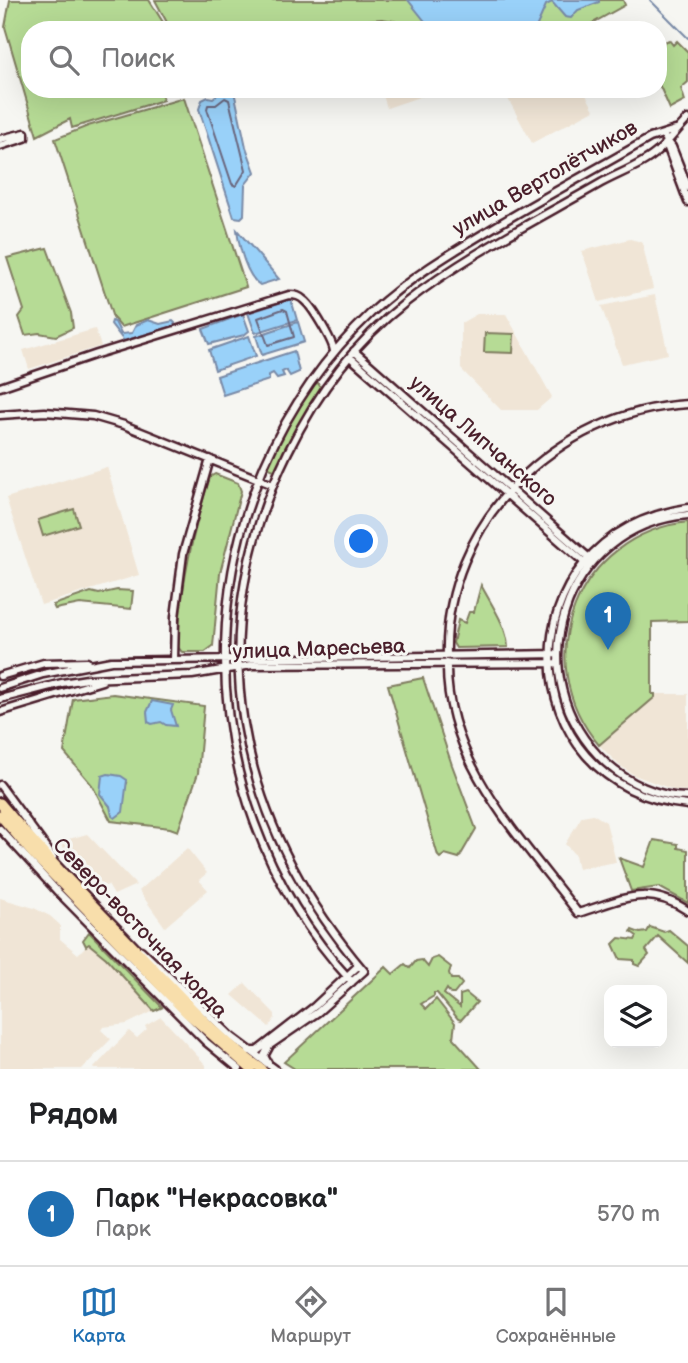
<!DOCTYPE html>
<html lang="ru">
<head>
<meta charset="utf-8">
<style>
	:root { --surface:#fff; --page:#f6f6f6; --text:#202124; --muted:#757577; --line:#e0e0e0; --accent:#1f6fb2 }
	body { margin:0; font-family:"Balsamiq Sans",sans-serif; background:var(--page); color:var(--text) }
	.controls { position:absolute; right:21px; bottom:21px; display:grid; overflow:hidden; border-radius:14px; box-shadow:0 7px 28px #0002 }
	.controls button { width:63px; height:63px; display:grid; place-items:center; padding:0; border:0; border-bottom:2px solid var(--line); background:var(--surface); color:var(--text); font:35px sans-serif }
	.you { position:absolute; left:362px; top:542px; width:24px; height:24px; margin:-18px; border:5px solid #fff; border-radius:50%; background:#1a73e8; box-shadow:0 0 0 10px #1a73e833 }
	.badge { display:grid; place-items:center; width:46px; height:46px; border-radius:50%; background:var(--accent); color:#fff; font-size:23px; font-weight:700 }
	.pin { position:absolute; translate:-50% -58px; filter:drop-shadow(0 2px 4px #0008) }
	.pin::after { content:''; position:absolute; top:37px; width:24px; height:21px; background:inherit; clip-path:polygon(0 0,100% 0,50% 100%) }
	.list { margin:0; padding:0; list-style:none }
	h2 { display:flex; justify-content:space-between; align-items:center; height:91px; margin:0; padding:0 28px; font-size:30px }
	h2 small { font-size:23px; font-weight:400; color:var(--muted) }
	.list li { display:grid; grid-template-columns:46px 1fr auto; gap:21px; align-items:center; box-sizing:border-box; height:105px; padding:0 28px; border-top:2px solid var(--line) }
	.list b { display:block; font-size:26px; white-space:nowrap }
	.list p { margin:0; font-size:23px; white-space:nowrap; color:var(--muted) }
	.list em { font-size:23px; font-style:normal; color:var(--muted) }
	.icon { flex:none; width:38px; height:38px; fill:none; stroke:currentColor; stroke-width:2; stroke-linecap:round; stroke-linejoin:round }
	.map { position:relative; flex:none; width:688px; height:1069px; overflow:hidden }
	.search { position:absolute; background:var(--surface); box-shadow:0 7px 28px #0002; left:21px; right:21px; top:21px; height:77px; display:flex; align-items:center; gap:18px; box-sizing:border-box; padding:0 24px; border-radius:28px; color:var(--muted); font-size:26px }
	.sheet { height:196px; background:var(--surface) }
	nav { display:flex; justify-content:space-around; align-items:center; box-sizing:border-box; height:98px; border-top:2px solid var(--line); background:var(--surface); font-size:19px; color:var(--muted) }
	nav a { display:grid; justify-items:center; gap:4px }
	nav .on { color:var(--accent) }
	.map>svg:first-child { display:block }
	.built { fill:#f0e5d6 }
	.green { fill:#b6db95; stroke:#807d60; stroke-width:2; fill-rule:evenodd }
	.water { fill:#99d1f9; stroke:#798aa7; stroke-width:2 }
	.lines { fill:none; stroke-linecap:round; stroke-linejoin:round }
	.shore { stroke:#6a667d; stroke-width:2 }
	.stream { stroke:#798aa7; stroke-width:2 }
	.secondary-casing { stroke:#4a1f2b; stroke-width:11 }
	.highway-casing { stroke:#4a1f2b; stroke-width:14 }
	.secondary { stroke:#f6f6f2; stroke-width:6 }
	.highway { stroke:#f8deab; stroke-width:9 }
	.labels { text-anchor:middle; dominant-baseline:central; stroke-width:6; stroke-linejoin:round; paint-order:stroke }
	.street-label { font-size:21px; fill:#4a1f2b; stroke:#f6f6f2 }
</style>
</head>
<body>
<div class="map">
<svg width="688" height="1069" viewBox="0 0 688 1069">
	<rect width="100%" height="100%" fill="#f6f6f2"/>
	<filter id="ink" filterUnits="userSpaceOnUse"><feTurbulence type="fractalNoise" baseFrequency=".0143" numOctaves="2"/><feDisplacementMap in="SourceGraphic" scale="14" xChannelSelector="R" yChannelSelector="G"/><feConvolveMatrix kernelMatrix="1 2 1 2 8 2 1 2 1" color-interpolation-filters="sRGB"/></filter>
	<g filter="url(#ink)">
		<path class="built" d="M381,89h46l1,3 -3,3 -38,13z
			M516,89h67l11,21 -62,33 -26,-48z
			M630,239l12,3 11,47 -54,13 -17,-51z
			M655,295l13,59 -46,10 -21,-58z
			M477,314h29l46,83 -15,13h-36l-40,-41v-46z
			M95,329l6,17 -72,23 -6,-19z
			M107,467l32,108 -98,30 -35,-107z
			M655,694h33v97l-14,-1 -40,-15 -15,-10 -20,-20 56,-48z
			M593,814l13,8 10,40 -38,7 -3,-14 -10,-11 17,-28z
			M87,834l49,51 -22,10 -6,-10 -6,2 -44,-45z
			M187,848l20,25 -8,7 9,10 -43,37 -26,-36z
			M0,898l34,10 16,8 10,9v14l18,15 11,-11 17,15 48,53 -27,13 -24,3 -2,3 10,9 -29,30h-82z
			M245,983l30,31v4l-6,9 -37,-32z
			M161,1017l45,48v4h-113l36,-38 8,7 10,-9 -2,-3z"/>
		<path class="green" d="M10,0h139l19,30h-138v59h130l3,11 -91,28 -2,-9 -33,17 -32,-109z
			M155,0h468l2,5 -45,25h-166l-20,-9 -12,-2 -14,1 -34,10h-163z
			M669,40l4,5 4,-4 11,11v30l-7,6 4,13 -15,8 -12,-27v-37z
			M184,98l62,189 -125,40 -8,-9 -58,-179 33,-13z
			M47,248l24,65 2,15 -17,8 -17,-3 -14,2 -6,-18 5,-7 -17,-52z
			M485,333l29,1 -1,19 -29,-1z
			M318,383l3,5 -28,46 -17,37 -9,-4 28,-56 19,-27z
			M215,474l23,9 3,8 -21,82 -7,73 -8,6h-23l-4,-5c2,-59 14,-114 32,-170z
			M74,509l5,16 -36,11 -5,-16z
			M688,522v99l-36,1v72h3v3l-56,48c-72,-84 -22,-211 89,-223z
			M481,585c10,19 26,41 27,62l-52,1 -3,-5 5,-23 7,3 4,-11h5z
			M117,590l16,1 -2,18 -51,-5 -25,5 -2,-4 38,-13 8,2z
			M423,678l29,87 24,64 -17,29 -14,-4 -5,4 -2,-2 -50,-171z
			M113,694l91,12 -6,67 -20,58 -8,-3 -59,-7 -19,-36 -28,-33 9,-53zM102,776l25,7 -14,28 -9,-14z
			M654,840l24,4v4l10,2v53l-29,-16 -28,4 -12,-33 25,9z
			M650,927l14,5 5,-2 19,16v17l-30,-27 -12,14 3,5 -10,11 -5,-2v-4l-14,-1 -7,-15 6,-6 16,2 2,-4 -6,-4 1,-2 8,3 7,-1z
			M89,932l73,75h1l-9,4 -48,-53 -17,-14 -3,2 -3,-6z
			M438,957l13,10 -2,6 2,6h7l4,5 -8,10h-3l-4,-5 -3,5 16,13v-12l6,-2 11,9 -16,18 -3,-1 -21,-26h-3v3l-13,8 5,5 10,-10 19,24 -2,15 28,31h-186l-11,-7 102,-95 7,7 12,-10 5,4 6,-7 6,-1 6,7 4,-8z"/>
		<path class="water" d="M408,0h191v2l-21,8 -7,8 -6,-1 -13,-15 -6,3 -11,25h-103z
			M224,89l10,2 12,56 9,25 -10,13 -1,30 -3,3 -7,-1 -35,-108 3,-9 6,-3 5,1z
			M237,230l42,49 -19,6c-14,-9 -21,-39 -23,-55z
			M291,299l6,21 -42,13 -7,-20z
			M243,314l6,17 -5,4 -35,9 -6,-15z
			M148,320l12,4 13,-3 2,2 -1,3 -50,15 -13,-17 1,-3 3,1 6,12 11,-1 4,-8z
			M298,322l6,20 -42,13 -6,-19z
			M249,336l7,20 -41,14 -6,-20z
			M294,351l5,21 -9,4 -4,-6 -4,2 2,4 -7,2 -4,-5 -4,2v5l-46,15 -6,-19z
			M152,701l21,4 -2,5 5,16 -10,-1 -5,-3 -9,2 -4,-2 -1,-10z
			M108,774l13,2 6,4 -4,32 -8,6 -3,-2 -2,-10 -10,-12 2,-18z"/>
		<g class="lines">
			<path class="shore" d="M225,98l4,2 17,70 -10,16 -4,-2 -25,-75 1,-4h8z
				M283,309l4,2 7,26 -26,8 -10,-27z"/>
			<path class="stream" d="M650,0l38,38"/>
			<g class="secondary-casing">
				<path id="secondary" d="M665,138l7,9 16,40
					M0,139l25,-6
					M666,143l22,59
					M0,146l25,-8v-5
					M354,351l235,207
					M350,357l235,206
					M0,387l97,-33 192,-59c7,0 11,1 16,6 8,7 29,42 29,51
					M0,415l45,-3 48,4 31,9 149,60
					M688,508c-188,28 -179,280 0,297
					M688,515c-126,11 -174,163 -82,248 22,20 52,34 82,34
					M447,656c-4,-134 111,-245 241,-252
					M174,660l1,-43 8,-63 27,-95
					M447,663c-2,100 75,176 131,250 44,-13 68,-30 110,-2
					M0,676l44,-13 43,-1
					M0,688l43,-14 68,-13 446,-7
					M0,699l62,-16 25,-4 105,-4 60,-10 306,-2
					M0,712l102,-31
					M0,785l53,72
					M0,829l58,63 148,150 33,27
					M141,950l91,87 43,32
					M352,982c-176,-191 -169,-491 20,-670 39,-36 84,-62 129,-89 49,-29 100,-57 149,-85l25,-8
					M249,1051h8l4,-3 54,-42 44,-41
					M269,1065l-5,-9 6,-11 48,-33 46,-41c-129,-152 -166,-336 -76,-519 28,-57 67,-110 117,-149 60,-47 130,-82 196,-120 18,-10 42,-18 57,-32 11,-9 19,-22 30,-32"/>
			</g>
			<g class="highway-casing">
				<path id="highway" d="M0,803c45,54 94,103 142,153 38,39 74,82 120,113
					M0,815l33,39 153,158 65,57"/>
			</g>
			<use href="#secondary" class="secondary"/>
			<use href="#highway" class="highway"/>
		</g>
	</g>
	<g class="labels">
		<g class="street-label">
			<text transform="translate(545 178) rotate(-30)">улица Вертолётчиков</text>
			<text transform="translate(483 441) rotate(41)">улица Липчанского</text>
			<text transform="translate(319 649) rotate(-2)">улица Маресьева</text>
			<text transform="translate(140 928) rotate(46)">Северо-восточная хорда</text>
		</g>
	</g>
</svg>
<div class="controls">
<button><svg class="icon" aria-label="layers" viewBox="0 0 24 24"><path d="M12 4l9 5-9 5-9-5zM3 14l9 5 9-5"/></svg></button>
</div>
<div class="you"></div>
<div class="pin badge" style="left:608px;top:650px">1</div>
<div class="search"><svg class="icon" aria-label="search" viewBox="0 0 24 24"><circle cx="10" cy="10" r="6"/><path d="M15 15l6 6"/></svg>Поиск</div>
</div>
<section class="sheet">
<h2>Рядом<small></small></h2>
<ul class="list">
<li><span class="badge">1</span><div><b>Парк &quot;Некрасовка&quot;</b><p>Парк</p></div><em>570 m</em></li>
</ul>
</section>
<nav>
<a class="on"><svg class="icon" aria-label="map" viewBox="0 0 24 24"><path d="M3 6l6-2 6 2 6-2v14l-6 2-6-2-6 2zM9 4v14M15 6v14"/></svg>Карта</a>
<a><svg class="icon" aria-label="directions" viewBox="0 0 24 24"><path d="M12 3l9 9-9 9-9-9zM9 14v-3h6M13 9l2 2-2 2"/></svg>Маршрут</a>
<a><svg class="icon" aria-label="saved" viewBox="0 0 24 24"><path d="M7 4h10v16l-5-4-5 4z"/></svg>Сохранённые</a>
</nav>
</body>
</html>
